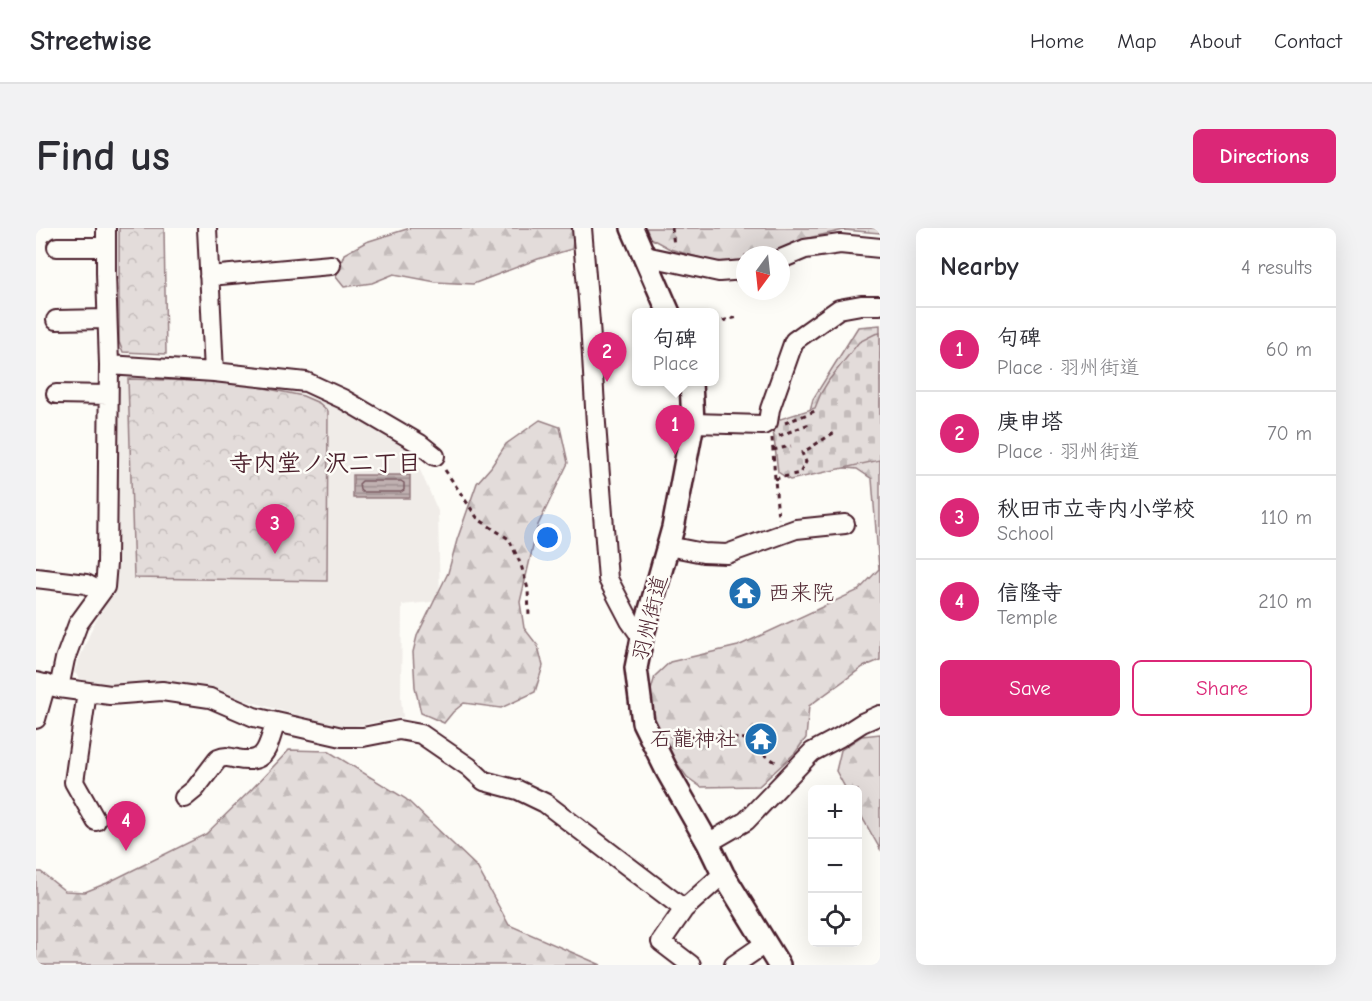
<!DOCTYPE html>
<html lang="en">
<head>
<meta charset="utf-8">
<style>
	:root { --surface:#fff; --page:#f2f2f3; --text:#2b2b33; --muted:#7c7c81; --line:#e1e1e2; --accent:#db2777 }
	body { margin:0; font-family:"Comic Neue","Klee One",sans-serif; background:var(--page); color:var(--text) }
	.controls { position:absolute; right:18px; bottom:18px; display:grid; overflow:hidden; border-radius:9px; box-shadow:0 6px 24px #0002 }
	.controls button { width:54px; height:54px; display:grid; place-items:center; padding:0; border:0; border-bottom:2px solid var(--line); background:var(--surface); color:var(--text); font:30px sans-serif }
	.compass { position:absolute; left:700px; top:18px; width:54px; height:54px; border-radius:50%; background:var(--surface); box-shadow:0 6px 24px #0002; rotate:195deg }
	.you { position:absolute; left:512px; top:310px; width:21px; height:21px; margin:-15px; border:4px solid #fff; border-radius:50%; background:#1a73e8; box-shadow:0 0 0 9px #1a73e833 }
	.badge { display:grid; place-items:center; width:39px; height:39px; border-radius:50%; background:var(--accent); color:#fff; font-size:20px; font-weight:700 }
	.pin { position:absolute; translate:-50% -50px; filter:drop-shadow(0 2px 3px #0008) }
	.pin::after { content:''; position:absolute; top:32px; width:21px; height:18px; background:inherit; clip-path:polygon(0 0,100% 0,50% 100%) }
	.popup { position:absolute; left:596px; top:80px; width:87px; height:78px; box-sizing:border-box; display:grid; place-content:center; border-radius:9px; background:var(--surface); filter:drop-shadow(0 2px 4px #0005); font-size:20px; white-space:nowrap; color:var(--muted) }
	.popup b { font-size:22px; color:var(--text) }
	.popup::after { content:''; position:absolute; left:50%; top:100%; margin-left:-12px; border:12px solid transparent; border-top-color:var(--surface) }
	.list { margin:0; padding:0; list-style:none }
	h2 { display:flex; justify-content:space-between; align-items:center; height:78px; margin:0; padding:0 24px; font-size:26px }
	h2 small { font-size:20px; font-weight:400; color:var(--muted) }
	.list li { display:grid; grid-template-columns:39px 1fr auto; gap:18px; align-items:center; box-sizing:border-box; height:84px; padding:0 24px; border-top:2px solid var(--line) }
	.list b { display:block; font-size:22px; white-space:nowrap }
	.list p { margin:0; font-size:20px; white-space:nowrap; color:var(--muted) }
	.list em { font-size:20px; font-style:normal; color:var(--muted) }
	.actions { display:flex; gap:12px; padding:18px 24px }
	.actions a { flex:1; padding:14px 0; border:2px solid var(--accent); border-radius:9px; text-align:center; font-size:21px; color:var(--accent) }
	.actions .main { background:var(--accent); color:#fff }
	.icon { flex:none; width:33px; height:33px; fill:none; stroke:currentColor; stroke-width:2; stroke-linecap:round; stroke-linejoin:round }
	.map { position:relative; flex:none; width:844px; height:737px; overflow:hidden; border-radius:9px }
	header { display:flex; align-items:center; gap:36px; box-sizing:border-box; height:84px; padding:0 30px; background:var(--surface); border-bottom:2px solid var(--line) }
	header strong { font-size:28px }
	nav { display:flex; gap:33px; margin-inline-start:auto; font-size:21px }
	.intro { display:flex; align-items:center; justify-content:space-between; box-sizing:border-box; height:144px; padding:0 36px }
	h1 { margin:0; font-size:42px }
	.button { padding:15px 27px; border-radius:9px; background:var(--accent); color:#fff; font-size:21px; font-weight:700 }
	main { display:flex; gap:36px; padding:0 36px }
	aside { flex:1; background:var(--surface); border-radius:9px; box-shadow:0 6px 24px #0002 }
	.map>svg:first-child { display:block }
	.built { fill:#f0ece8 }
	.forest { fill:url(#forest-firs); stroke:#967e82; stroke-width:1.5 }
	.cemetery { fill:url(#cemetery-stones); stroke:#967e82; stroke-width:1.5 }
	.park { fill:url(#park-crowns); stroke:#967e82; stroke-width:1.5 }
	.water { fill:url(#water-rules); stroke:#91777b; stroke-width:1.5 }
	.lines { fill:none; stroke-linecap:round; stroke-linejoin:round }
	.shore { stroke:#795961; stroke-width:1.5 }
	.minor-casing { stroke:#4a1f2b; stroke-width:22 }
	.tertiary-casing { stroke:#4a1f2b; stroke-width:26 }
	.path { stroke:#4a1f2b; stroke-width:3; stroke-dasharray:4.5 4.5; stroke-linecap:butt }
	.minor { stroke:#fdfcf7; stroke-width:18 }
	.tertiary { stroke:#fdfcf7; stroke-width:21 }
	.labels { text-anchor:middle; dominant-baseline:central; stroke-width:5; stroke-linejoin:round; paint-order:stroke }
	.poi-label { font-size:22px; fill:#4a1f2b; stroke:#fdfcf7; text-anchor:start }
	.street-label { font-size:22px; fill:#4a1f2b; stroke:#fdfcf7 }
	.neighbourhood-label { font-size:24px; font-weight:bold; fill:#4a1f2b; stroke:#fdfcf7 }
</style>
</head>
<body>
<header>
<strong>Streetwise</strong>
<nav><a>Home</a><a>Map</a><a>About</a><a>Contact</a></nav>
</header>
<div class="intro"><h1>Find us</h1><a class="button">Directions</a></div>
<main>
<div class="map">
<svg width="844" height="737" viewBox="0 0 844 737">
	<defs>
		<pattern id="forest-firs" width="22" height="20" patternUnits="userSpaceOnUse" patternTransform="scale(1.5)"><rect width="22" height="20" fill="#e3dcda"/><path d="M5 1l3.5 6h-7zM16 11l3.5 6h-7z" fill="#c4bcbb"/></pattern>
		<pattern id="cemetery-stones" width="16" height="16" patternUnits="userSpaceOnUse" patternTransform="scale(1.5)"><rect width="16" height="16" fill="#e3dcda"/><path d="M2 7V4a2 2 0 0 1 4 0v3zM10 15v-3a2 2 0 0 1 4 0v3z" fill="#c4bcbb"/></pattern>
		<pattern id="park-crowns" width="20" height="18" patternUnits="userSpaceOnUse" patternTransform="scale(1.5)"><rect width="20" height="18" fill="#e3dcda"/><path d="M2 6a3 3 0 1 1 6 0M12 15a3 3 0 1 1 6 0" fill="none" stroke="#c4bcbb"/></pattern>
		<pattern id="water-rules" width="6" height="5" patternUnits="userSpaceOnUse" patternTransform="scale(1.5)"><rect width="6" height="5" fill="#c0b1b1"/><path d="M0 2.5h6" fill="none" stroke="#9e8f90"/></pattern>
	</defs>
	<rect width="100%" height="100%" fill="#fdfcf7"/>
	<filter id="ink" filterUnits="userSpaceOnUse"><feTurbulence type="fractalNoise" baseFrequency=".0167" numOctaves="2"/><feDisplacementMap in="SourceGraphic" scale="12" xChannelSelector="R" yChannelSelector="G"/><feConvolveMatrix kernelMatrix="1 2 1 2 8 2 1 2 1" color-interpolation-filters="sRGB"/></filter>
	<g filter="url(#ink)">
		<path class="built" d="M81,144l126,9 56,12 38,14 30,16 46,31 25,57 2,90 -38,4 -1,94 2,18 -59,11 -128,-36 -131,-8 -11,-12 19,-46 17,-29z"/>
		<path class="forest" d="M374,0h161l3,7 -2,14 -34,10 -65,25 -37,-2 -42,-8 -22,9 -28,4 -8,-10 8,-23 22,-12z
			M610,0h234v5l-36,-3 -36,8 -41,17h-22v8l-31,-1 -44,-13 -20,-11z
			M844,97v335l-17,7 -54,39 -3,32 -11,15 -36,33 -58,1 -14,-10 -28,-39 -10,-41 6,-21 15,-14 68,-16 121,-56 20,-21 -7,-90 -15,-10 -34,-3 -18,-37 8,-30 45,-72z
			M504,192l20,7 8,36 -30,62 -18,77 4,26 14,18 5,20 -8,26 -34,16 -37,-5 -11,9 -9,11 -23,-10 -6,-26 -2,-35 4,-16 31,-63 9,-33 20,-57 14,-16 15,-23z
			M844,506v115l-22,-39v-20l-12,-1 -10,-18 5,-21 21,-14z
			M253,522l39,1 78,48 71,68 32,58 92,40h-565v-93h5l24,19 20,1 22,-9 99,-49 46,-45z"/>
		<path class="cemetery" d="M844,105v127l-90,20 -12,-8 -5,-42 4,-10 38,-12 6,-15 8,-13 30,-38 16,-8z"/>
		<path class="park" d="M83,0h45l2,126 -43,-2 -4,-10z
			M92,151l107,3 68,14 16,7 9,8 -1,170 -193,-3z"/>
		<path class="water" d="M317,247h57v23h-57z"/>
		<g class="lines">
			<path class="shore" d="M326,253h39l3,2v7l-3,2h-39l-2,-2 -1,-6z"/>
			<g class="minor-casing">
				<path id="minor" d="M171,0l7,144
					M546,0l8,95 6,101 12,155 22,42 12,17
					M21,19h48
					M609,28l74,16 26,-2
					M745,31l24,-10 35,-5 40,4
					M173,48l122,-11
					M20,92l51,-1
					M73,137l105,7 92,10 37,17 77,45 15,12
					M20,166l52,1
					M657,195l70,2 5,-3 2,-13 24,-68 45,-32 22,-4h19
					M632,318l35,7 24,1 69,-25 49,-5
					M0,350l50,6 15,8
					M0,454l23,6 51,7 52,-4 48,7 44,19 88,20h21l36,-7 22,4 48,33 15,14 34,9 27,13 139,106 39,-35
					M23,460l6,-29 13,-35 27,-37 2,-24 2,-198 -3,-92v-45
					M51,464l-13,90 22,39
					M0,491l10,-35
					M148,570l11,-9 23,-30c7,-3 11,-2 19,0 31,6 30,-13 39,-37
					M672,615l38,-22 66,-69 28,-15 22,-14 18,-8
					M648,681l-23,33 30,23
					M698,737l32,-22"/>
			</g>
			<g class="tertiary-casing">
				<path id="tertiary" d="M596,0l37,85
					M655,154l2,41 -20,105 -31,110 -6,30 7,54 24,49 41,72 15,31 56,91"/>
			</g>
			<path class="path" d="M636,0l2,18
				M678,95l24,-6
				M749,195l30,-12
				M743,208l30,-12
				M736,210l6,81
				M737,222l18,-4
				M409,242l33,49 31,20 12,26 7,24 1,27
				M739,251l25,-6 6,-11 -4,-9 33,-21
				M635,509v-1l76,3
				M720,522l23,14"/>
			<use href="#minor" class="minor"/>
			<use href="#tertiary" class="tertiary"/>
		</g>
	</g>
	<defs>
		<g id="temple-disc" transform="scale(1.725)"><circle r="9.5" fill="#1f6fb2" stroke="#fdfcf7"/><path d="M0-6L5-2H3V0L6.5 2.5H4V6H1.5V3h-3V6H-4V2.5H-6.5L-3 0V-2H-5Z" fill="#fff"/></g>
	</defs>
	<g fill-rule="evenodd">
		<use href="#temple-disc" x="709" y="365"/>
		<use href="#temple-disc" x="725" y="511"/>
	</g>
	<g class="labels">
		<g class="poi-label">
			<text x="732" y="365">西来院</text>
			<text x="702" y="511" text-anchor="end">石龍神社</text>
		</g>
		<g class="street-label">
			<text transform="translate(614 390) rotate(-76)">羽州街道</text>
		</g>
		<g class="neighbourhood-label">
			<text x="289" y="235">寺内堂ノ沢二丁目</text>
		</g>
	</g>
</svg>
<div class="controls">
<button>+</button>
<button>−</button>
<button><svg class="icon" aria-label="locate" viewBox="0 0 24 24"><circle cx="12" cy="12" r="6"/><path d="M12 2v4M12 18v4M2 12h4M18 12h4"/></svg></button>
</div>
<svg class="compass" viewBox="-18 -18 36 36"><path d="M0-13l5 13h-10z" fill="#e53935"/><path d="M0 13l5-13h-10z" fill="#7c7c81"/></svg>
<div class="you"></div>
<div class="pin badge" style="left:639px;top:227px">1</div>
<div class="popup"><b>句碑</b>Place</div>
<div class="pin badge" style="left:571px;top:154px">2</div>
<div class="pin badge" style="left:239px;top:326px">3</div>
<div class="pin badge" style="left:90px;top:623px">4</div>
</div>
<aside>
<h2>Nearby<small>4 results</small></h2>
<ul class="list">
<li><span class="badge">1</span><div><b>句碑</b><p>Place · 羽州街道</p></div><em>60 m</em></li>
<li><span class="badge">2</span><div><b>庚申塔</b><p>Place · 羽州街道</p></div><em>70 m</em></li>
<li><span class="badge">3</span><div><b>秋田市立寺内小学校</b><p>School</p></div><em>110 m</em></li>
<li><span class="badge">4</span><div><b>信隆寺</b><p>Temple</p></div><em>210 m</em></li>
</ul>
<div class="actions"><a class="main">Save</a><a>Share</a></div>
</aside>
</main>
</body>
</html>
